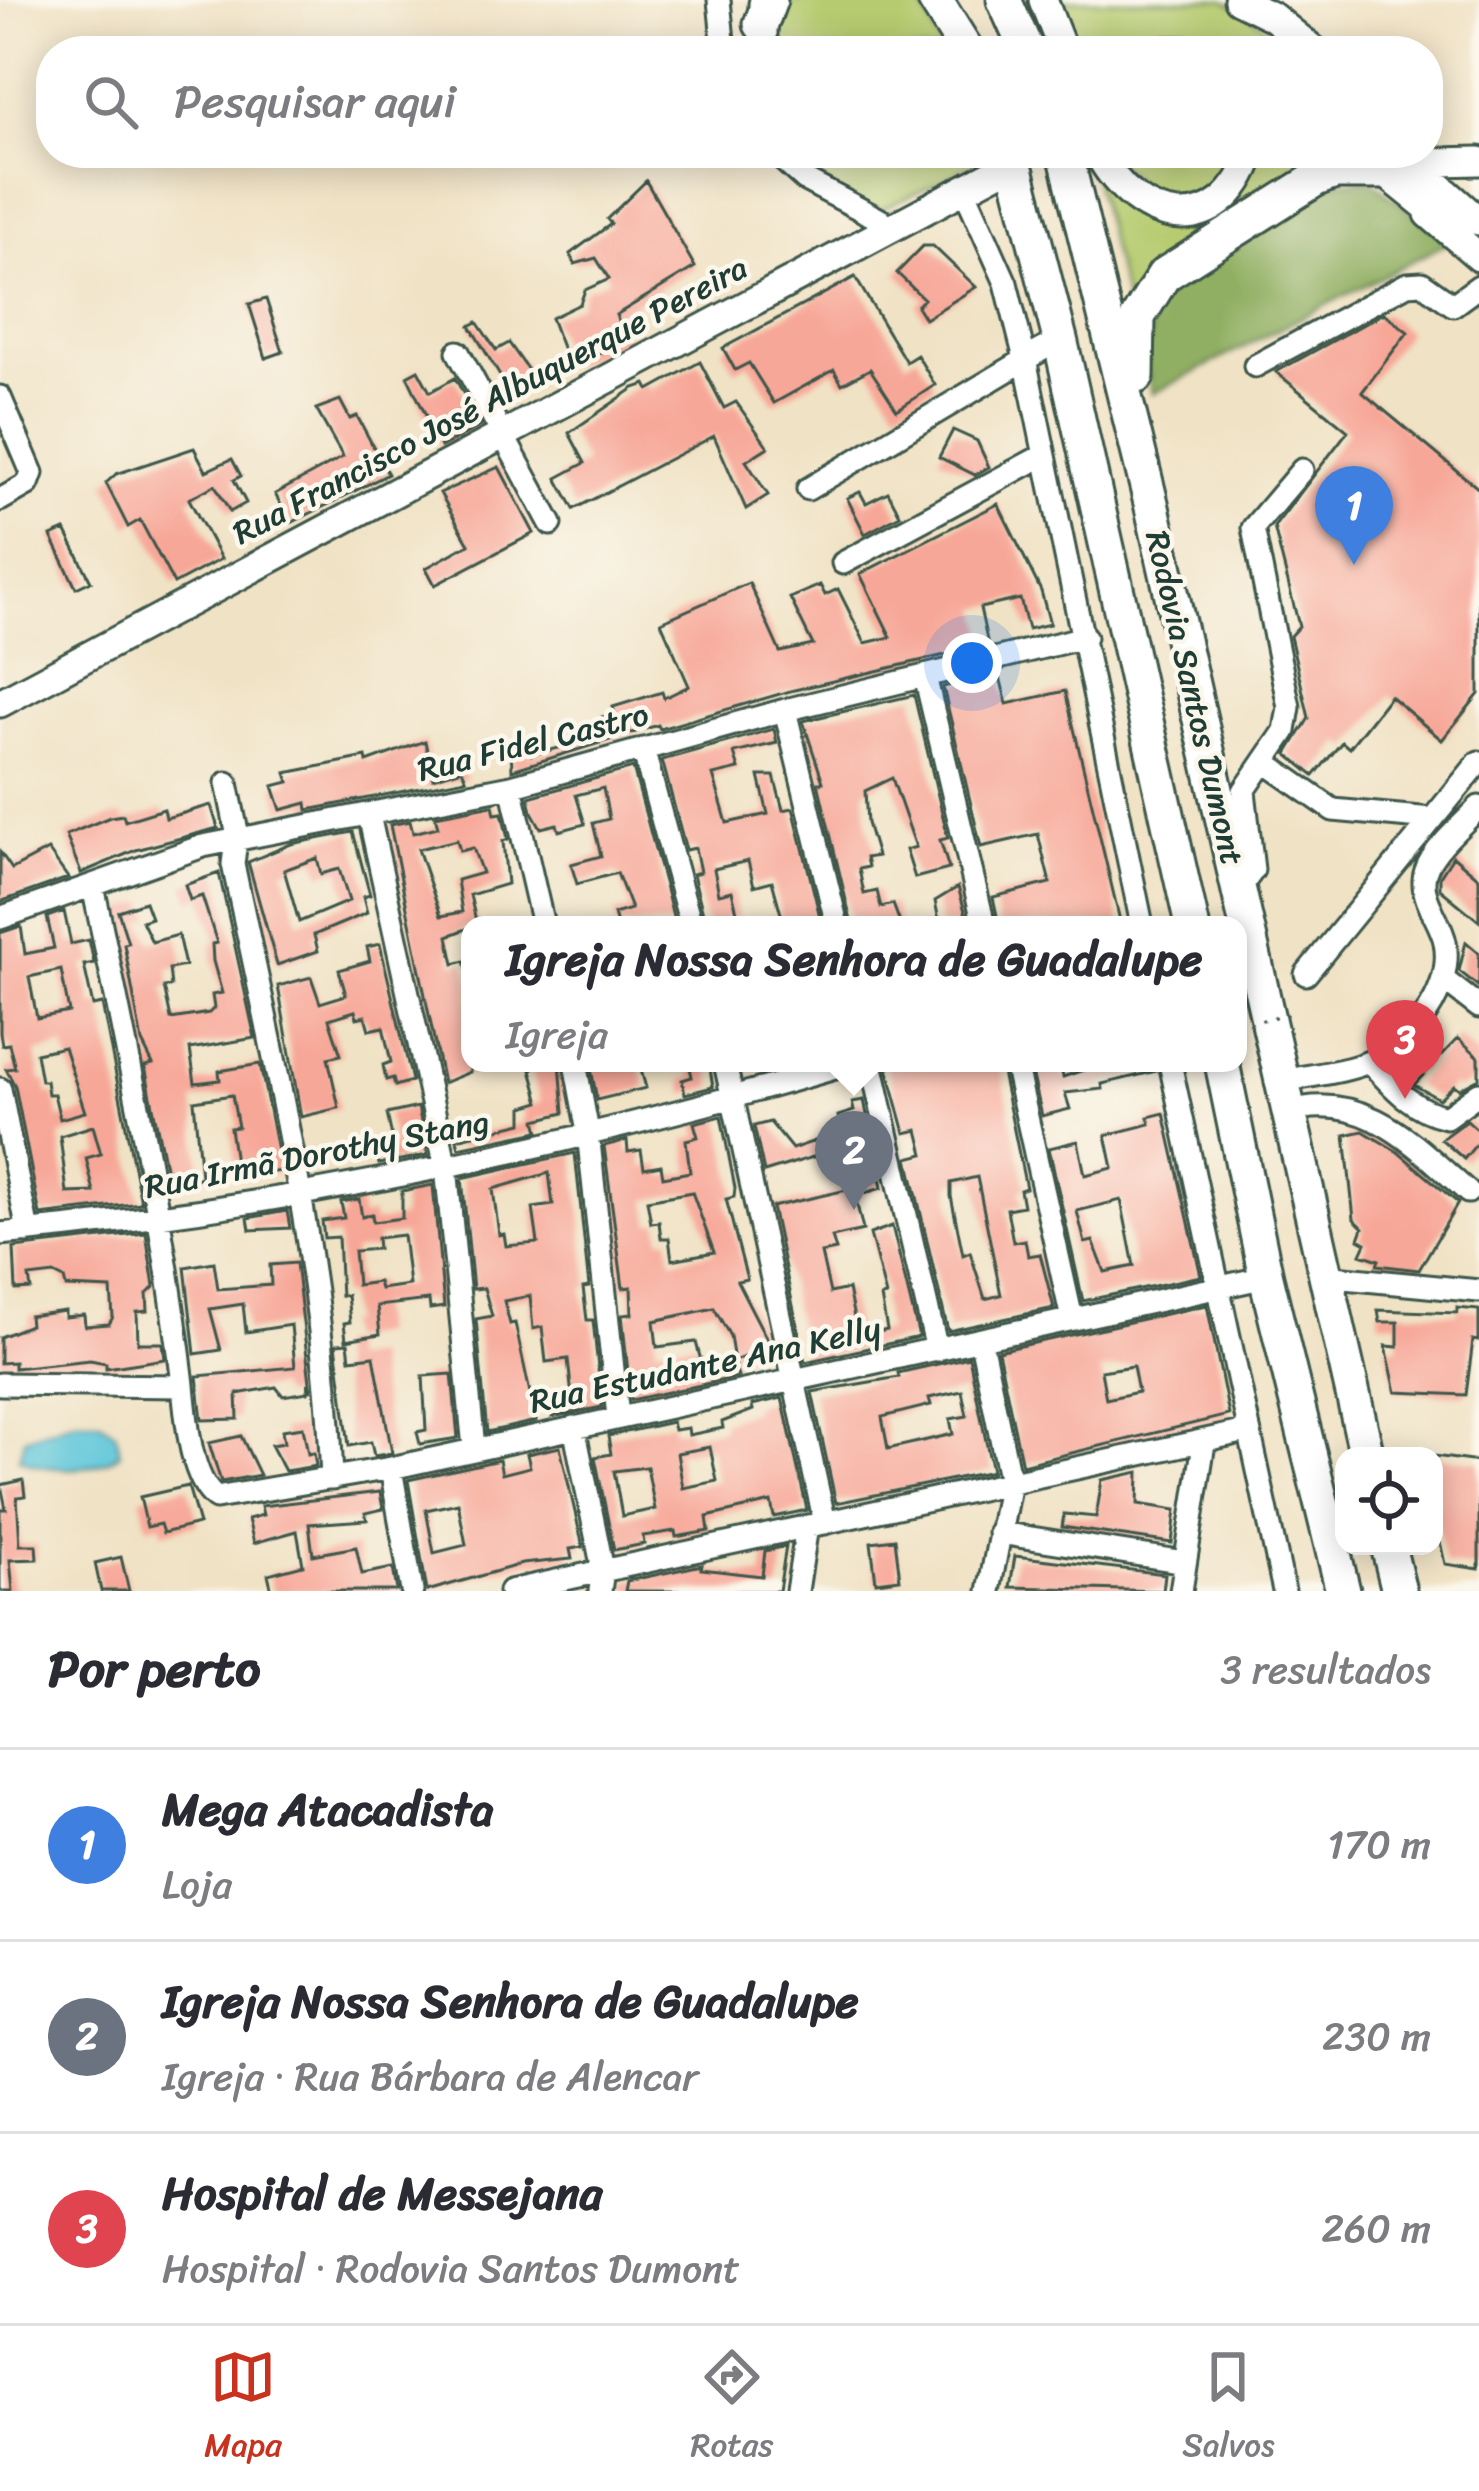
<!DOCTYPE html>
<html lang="pt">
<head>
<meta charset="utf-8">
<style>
	:root { --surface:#fff; --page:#f7f7f7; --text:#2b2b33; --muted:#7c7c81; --line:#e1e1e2; --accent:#c8321e }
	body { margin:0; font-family:Sriracha,sans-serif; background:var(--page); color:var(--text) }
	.controls { position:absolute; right:36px; bottom:36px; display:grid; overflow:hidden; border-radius:24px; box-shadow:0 6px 30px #0003 }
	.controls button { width:108px; height:108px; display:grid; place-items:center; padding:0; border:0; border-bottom:3px solid var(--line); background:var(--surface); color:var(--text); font:60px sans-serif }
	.you { position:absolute; left:972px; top:663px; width:42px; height:42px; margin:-30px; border:9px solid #fff; border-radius:50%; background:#1a73e8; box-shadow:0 0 0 18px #1a73e833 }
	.badge { display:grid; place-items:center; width:78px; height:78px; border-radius:50%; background:var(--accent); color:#fff; font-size:39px; font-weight:700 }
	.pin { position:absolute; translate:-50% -99px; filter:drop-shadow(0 3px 6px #0008) }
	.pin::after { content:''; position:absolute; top:63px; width:42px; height:36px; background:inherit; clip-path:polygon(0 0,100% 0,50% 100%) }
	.popup { position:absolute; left:461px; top:916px; width:786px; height:156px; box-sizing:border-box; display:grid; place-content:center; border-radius:24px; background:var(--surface); filter:drop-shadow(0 3px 9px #0005); font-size:39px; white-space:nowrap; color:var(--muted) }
	.popup b { font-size:45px; color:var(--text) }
	.popup::after { content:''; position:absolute; left:50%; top:100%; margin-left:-24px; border:24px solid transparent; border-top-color:var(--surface) }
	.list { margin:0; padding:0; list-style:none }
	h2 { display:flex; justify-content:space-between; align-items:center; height:156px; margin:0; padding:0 48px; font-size:51px }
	h2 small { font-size:39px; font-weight:400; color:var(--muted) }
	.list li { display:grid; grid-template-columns:78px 1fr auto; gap:36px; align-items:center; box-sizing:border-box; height:192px; padding:0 48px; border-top:3px solid var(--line) }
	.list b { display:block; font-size:45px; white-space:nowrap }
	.list p { margin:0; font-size:39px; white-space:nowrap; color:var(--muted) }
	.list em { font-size:39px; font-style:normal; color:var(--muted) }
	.icon { flex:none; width:66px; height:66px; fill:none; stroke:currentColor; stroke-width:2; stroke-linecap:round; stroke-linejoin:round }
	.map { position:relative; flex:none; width:1479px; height:1591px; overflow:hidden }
	.search { position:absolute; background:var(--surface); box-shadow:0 6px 30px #0003; left:36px; right:36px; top:36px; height:132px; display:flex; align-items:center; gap:30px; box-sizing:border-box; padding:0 42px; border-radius:48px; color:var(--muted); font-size:45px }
	.sheet { height:732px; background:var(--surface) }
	nav { display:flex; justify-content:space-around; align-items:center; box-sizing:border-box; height:168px; border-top:3px solid var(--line); background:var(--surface); font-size:33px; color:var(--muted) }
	nav a { display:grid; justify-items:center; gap:6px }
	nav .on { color:var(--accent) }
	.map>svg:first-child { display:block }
	.green { fill:#b6cb6f; stroke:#6a8452; stroke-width:3 }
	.forest { fill:#90af62; stroke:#58764b; stroke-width:3 }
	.water { fill:#5dc6d9; stroke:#3e8286; stroke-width:3 }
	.building { fill:#f7a798; fill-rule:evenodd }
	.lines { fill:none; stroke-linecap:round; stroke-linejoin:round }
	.minor-casing { stroke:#3e564a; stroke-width:27 }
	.major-casing { stroke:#3e564a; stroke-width:33 }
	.highway-casing { stroke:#3e564a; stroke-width:39 }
	.minor { stroke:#fff; stroke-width:21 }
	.major { stroke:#fff; stroke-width:27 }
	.highway { stroke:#fff; stroke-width:33 }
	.path-bridge { stroke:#3e564a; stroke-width:3; stroke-dasharray:3 9; stroke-linecap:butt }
	.labels { text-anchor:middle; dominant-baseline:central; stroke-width:9; stroke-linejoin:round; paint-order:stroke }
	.street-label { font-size:33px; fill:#1f3d34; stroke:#fbf7ec }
</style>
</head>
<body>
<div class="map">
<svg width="1479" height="1591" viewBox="0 0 1479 1591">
	<rect width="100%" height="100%" fill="#fbf7ec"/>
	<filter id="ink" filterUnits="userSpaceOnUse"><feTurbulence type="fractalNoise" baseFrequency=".00833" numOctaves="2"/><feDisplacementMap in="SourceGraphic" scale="24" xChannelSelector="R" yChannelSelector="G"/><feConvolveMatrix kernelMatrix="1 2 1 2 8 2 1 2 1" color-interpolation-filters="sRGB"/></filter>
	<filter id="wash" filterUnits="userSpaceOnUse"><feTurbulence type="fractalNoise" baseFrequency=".004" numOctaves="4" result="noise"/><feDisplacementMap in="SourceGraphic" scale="48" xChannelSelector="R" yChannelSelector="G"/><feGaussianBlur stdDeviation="2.7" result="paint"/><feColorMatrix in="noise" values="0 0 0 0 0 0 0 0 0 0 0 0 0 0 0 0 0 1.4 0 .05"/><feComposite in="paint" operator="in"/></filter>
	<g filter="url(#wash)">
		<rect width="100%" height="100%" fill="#f0e2c5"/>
		<path class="green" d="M781,0h139l22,51h-162z
			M1048,0h176l79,51h-50l-56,-17 -49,1 -80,16z
			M780,153h203l-27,21 -86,40z
			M1087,153l36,52 53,17 83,-69h86l10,9 -226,154z
			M1107,153h136c-13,40 -46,47 -83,51z"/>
		<path class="forest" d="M1370,180l79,62 -297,152 -7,-36 13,-67 165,-109z"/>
		<path class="water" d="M74,1421h25l17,12 4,20c-26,20 -73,20 -101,5l6,-20z"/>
		<g id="blocks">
			<path class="building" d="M646,181l49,86 -79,48 10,27 -57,24 -18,-48 29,-14 5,-14 24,-11 -13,-21 -21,6 -5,-10 41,-30 -4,-5z
				M923,246h10l43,41 -51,32 -8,-13 7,-7 -27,-26z
				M855,277l51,85 11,-7 18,30 -38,25 -27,-41 -28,15 -8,-14 -60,33 -25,-40 -14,7 -12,-22z
				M266,299l17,53 -17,6 -17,-54z
				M1384,313l24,19 -46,60 117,97v205l-37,46 -52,-44 -41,52 -7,-6 -28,34 -27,-22 22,-36 -19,-82 9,-10 -25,-99 74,-96 -72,-59z
				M477,322l19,28 13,-7 28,40 -25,13 -42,-70z
				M700,362l24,46 12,-6 32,45 -22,14 22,34 -22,14 -32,-73 -140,73 -17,-31 28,-15 -16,-30 65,-45 12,-4 3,6z
				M418,370l12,22 25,-14 26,48 -40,21 -34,-71z
				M340,400l10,19 7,-3 31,58 -97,49 -16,-29 68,-37 -27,-48z
				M953,430l24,11 12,26 -14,8 -36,-18z
				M194,448l12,23 26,-12 9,17 -7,4 12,23 -16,9 -15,-27 -26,14 32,60 -47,25 -34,-64 -12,7 -22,-44 10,-9z
				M499,467l35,66 -99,52 -9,-17 43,-24 -29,-51z
				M860,492l6,11 22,-11 12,23 -35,19 -18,-36z
				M998,504l43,87 9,33 -22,5 -8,-30 -40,9 8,37 -198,46 -130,38 -2,-4 -146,45 -1,-23 16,-5 4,13 32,-8 -4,-15 14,-4 4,12 30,-8 -5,-15 13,-4 -2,-6 49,-15 2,6 25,-12 -28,-64 88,-39 31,69 33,-7 -23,-47 30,-13 5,10 13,-6 27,54 26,-6 -31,-63z
				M65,530l26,51 -15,7 -25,-52z
				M999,673l8,31 58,-13 56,234h-122l-6,-28 57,-14 -4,-16 -8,-33 -57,13 -38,-160z
				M914,695l34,143 -8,2 9,29 -34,9 -9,-28 10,-3 -24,-69 -27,13 2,32 10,33 -11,2 2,9 -9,2 5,25 13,-3 4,16 12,-3 6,16 -2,5h-45l-34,-142 5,-1 -20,-61z
				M774,729l3,14 -43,10 5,16 -26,6 14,48 41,-9 -9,-38h15l9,34 10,-2 29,117h-67l26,-11 -9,-33 -18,5 -6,-25 -34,8 5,25 13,-3 6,25 -14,4 1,5h-19l-13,-51 7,-2 -5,-24 -9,2 -24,-90z
				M425,741l8,37 29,-9 4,10 -158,31 -1,-7 -26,7 -8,-24 16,-4 -3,-9 80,-16 1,5z
				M633,768l35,129 7,28h-58l-3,-11 17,-5 -14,-36 -40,11 -6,-20 30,-8 -8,-33 16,-4 -6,-31 -27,7 9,29 -26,7 -2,-7 -16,4 -9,-16 -3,-15z
				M211,805l7,23 -82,22 -55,23 -15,-38 44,-18 13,-2 2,6 39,-12 2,9z
				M493,805l2,9 7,-1 6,26 -5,2 4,43 -37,11 7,30 -29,11 6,28 11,-3 5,21v90l-27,11 -53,-258 20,-4 3,12 25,-6 -3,-11zM457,840l3,11 13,-3 9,25 -25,7 5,32 -21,4 -23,-67z
				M353,832l17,63 -7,2 4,16 -53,22 4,16 -41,14 -29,-103 43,-18zM317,858l4,16 18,-5 10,32 -50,21 -15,-52z
				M48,850l20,28 -68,24v-50l12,17z
				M1453,856l26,22v43l-39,-32v-13z
				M219,873l36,165 -65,11 5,34 25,-3 -1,-9 41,-7 21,107 -37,5 -2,-15 -7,1 -5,-34 8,-1 -6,-32 -38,6 7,76 -32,10 -24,-121 8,-2 -11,-22 -18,-98 4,-1 -10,-32 27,-9 6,16 -9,3 10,21 26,-7 7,31 -16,3 2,17 -7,1 7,32 38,-6 5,-5 -2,-13 10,-2 -9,-32 -1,-17 5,-1 -15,-47 -12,4 -5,-15z
				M958,887l11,38h-29l-5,-24z
				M64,911l7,33 18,-4 5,23 -10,2 9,41 9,-2 39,199 -101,12 -25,-129 -9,-17 9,-1 -6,-24 -7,1 -2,-12v-100l21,-7 4,28 29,-6 -7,-31zM61,970l8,42 -32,6 -8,-41zM64,1047l21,65 -25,7 -6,-25h-6l-2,-13h-5l-5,-28zM93,1126l8,28 -15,4 8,34 -27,1 -7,-57z
				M1466,942l13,11v34l-20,-16z
				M380,944l32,137 -17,5 -2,-8 -7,2 -3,-15 8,-3 -8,-35 -14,3 -4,-14 -8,2 -2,-7 -26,8 12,36 -13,3 11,50 -38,9 -23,-131 33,-9 9,26 26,-8 -7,-25 31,-9 -3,-14z
				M1458,1038l21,19v21l-20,11 -5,-4 -15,14 -25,-14z
				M539,1063h21l4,50 -28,7 3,11 -80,17 -2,-9 66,-16v-16l17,-5 -9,-32z
				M590,1063h49l7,25 -49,12z
				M689,1063h20l4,24 -28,7 -3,-14 10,-3z
				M907,1063h93l26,125 -6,2 3,16 -16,3 6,33 12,-2 3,16 12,-2 14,54 -106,23 -40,-173 16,-4 -6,-24 -13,3 -18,-66zM977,1177l24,118 -16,4 -15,-47 -7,3 -12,-59v-13z
				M1030,1063h30l3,14 41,-14h51l1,8 -54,13 1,5 -38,4 5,16 -28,7z
				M864,1100l18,88 -27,8 8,34 -31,7 4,13 -15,3 9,40 18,-4 10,48 29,-7 -6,-33 5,-1 -16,-62 22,-8 27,111 -114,25 -33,-155 75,-17 -11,-40 -72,22 -10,-46 16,-4 22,27 49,-17 -3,-16 16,-5 -2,-9z
				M418,1107l10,48 -49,9 -4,-11 19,-7 -7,-32z
				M1164,1113l37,163 -118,25 -34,-153 29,-7 7,34 28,-7 -7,-33 44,-11 -2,-7zM1121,1200l13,66 -29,6 -12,-31 -8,2 -8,-32z
				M721,1116l14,72 -1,9 -8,2 21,80 -10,2 34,66 -37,14 -4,-25 -16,-28 -60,13 3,26 39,-5 8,30 30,-11 4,16 -107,23 -9,-85 10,-1 -1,-27 -8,1 -19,-142 23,-6 1,12 13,-2 3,18 17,-3 2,12 27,-5 -4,-32 12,-3 -4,-14zM692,1192l22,60 -42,8 -3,-22h-8l-2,-16 -8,1 -4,-23z
				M1467,1120l12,11v10l-15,18 -23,-20z
				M1363,1131l35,21 60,51 -39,67 -42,-5 2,-5 -18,-6 5,-11 -7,-4 4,-11 -9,-9 -9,-84z
				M575,1153l14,134 -6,1 4,32h6l9,87 -50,10 -2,-16 22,-4 -4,-38 -22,3 -4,-35 -9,2 -3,-33 -26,5 6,23 5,-1 21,98 -49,11 -11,-113 16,-3 -8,-28 -11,1 -11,-111zM549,1173l4,32 -20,3 5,35 -32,3 -2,-12 -5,1 -6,-46z
				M433,1185l11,122 -14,2 -1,-9 -52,6 3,28 -34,6 -2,-17 6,-1 -3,-27 -6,1 -3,-59 -14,1 -2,-17 22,-3 -3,-16 18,-3 3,18 10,-3 1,8 29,-4v-27zM403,1235l6,50 -29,4 -2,-7 -21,3 -3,-34 24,-2 -1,-11z
				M287,1211l3,17 -40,2 -2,-12z
				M146,1233l8,54 -7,7 1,17 -11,1 1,31h25l2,16 -59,9v-5l-16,-3 -76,8v-6l-14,1v-26l30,-12 -1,-9 36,-5v6l19,-2 1,11 24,-2 4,-7 -2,-28 -45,-2 -2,-8 -10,-5 -25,3 2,12 -15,1 -2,-42z
				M214,1262l4,27 53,-4 -1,-20 26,-2 15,128 -3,-8v9l-25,4 -7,-9 -39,7 1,25 -36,1 -5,-44 98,-9 -4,-42 -45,7 -3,-28 -33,5 11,41 -26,4 -10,-87z
				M1207,1305l22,110 -207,50 -24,-114zM1133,1366l5,26 -32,7 -5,-28z
				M1457,1308l22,2v31l-6,-1 -7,55 -70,-3 -10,-46 12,1v-25h-18l-2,-12 79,3z
				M348,1343l2,16 24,-3 18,97 -18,3 -3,-14 -22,4 -13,-102z
				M969,1357l23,114 -156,32 -24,-111 87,-15 -1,-4zM962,1391l5,25 -17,3 3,15 -65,15 -6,-32 49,-12 -2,-7z
				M452,1374l6,64 -38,6 -3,-12 9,-2 -3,-54z
				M782,1398l25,112 -33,7 -3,-15 -64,15 2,14 -33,6 -1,-6 -32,5 1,8 -30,6 -19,-93 16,-3 -3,-18 64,-14 2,8 14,-2 1,7 34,-7 -1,-6 31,-12 -1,-5zM710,1447l7,34 -34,7 -6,-35zM647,1467l8,42 -33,7 -8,-45z
				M303,1427l5,27 6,-1 2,13 -31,5 -14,-26 13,-2 -2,-13z
				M241,1436l19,39 -39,7 -12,-39z
				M560,1447l23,100 -13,2 2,10 -50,5 -95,27 -19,-111 91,-20 3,14 28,-7 -3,-13zM458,1503l8,42 -32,8 -8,-43z
				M1434,1456l45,6v107l-34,-5 -11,-50z
				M1139,1472l-1,32 38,6 -4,33 -110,-16 2,-13 32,3 6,-37z
				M23,1480l2,16 -8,1 3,48h16l1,14 -27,1 3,31h-13v-82h6l-5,-24z
				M188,1486l11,38 -36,9 -3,-9 -13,3 -7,-30z
				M380,1492l3,17 -18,4 2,7 -58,4 4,31 43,-8 6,27 31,-6 4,23h-125l-4,-17 35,-9 -6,-34 -43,12 -6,-24 15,-4 -2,-9z
				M895,1539l5,40 -24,3 -5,-40z
				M786,1546l-7,45h-154l2,-10 75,-16 -1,4 61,7 3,-25z
				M1015,1556l150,18 -2,17 -153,-4z
				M121,1557l8,34h-28l-6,-28z"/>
		</g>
	</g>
	<g filter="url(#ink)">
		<use href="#blocks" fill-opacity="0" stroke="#3e564a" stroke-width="3"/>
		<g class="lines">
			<g class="minor-casing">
				<path id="minor" d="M719,0l5,51
					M775,153l30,27 87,46
					M964,189l42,94 19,76 117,566
					M458,352l93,172
					M1255,366l152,-82 15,-1 31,22 26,-19
					M0,397l32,76 -4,11 -28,16
					M808,489l252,-150
					M843,563l201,-108
					M925,676l59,249
					M785,710l52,215
					M643,749l48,176
					M1265,762l68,48 99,9
					M227,783l10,49 -4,32c43,203 91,406 99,615
					M511,786l32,139
					M369,815l77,352 28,281
					M93,886c34,164 69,325 89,490 4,33 6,101 34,122l175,-30 875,-191
					M1239,889l14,-19 -9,-79 41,-60 4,-24 -36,-179 49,-58
					M0,918l203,-72 308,-60 274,-76 300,-73
					M1306,974l173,-212
					M1444,980l35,27
					M1370,1062c22,24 42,48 76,55l33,-24
					M575,1063l13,69 30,285
					M725,1063l100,460
					M871,1063l66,287
					M1015,1063l57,256
					M1170,1063l114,528
					M1279,1082c29,-7 65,-9 92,-21 41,-17 83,-72 74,-119 -4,-20 -22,-40 -21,-61 0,-26 39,-56 55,-74
					M0,1089l28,143
					M1286,1112c79,-23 127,32 182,80
					M0,1234c290,-26 573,-88 852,-171
					M1324,1276l155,15
					M981,1341l29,141 -21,109
					M0,1384l183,2
					M574,1427l29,143 -3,21
					M391,1468l21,123
					M999,1533l186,29
					M510,1591l737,-160
					M797,1591l10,-65
					M1181,1591l23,-148"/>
			</g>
			<g class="major-casing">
				<path id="major" d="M1043,0l20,51
					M1238,0l35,17 42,34
					M763,51v-47
					M1135,51h56
					M1098,153c40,75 123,90 154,0
					M1360,153l73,59 46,9
					M1402,153l77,68
					M1405,154l33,8 41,-1
					M1429,214l50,43
					M0,703l1015,-541"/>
			</g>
			<g class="highway-casing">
				<path id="highway" d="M935,0l32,51
					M1004,0l23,51
					M761,24l9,-24
					M1012,153l48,186 132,586
					M1065,153l86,350 216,953
					M1137,376l1,-59 26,-42 152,-96 19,-7h46
					M1222,1063l44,214 77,314
					M1388,1546l11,45"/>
			</g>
			<use href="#minor" class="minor"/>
			<use href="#major" class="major"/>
			<use href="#highway" class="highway"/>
			<path class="path-bridge" d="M1238,1026l50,-12"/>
		</g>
	</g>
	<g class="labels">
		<g class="street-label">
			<text transform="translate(490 400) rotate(-28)">Rua Francisco José Albuquerque Pereira</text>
			<text transform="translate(1195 698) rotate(77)">Rodovia Santos Dumont</text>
			<text transform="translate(533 742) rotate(-14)">Rua Fidel Castro</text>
			<text transform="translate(317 1154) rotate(-11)">Rua Irmã Dorothy Stang</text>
			<text transform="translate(705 1365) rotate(-12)">Rua Estudante Ana Kelly</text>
		</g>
	</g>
</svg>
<div class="controls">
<button><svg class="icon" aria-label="locate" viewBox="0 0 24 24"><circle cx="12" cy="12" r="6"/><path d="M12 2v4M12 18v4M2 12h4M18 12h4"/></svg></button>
</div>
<div class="you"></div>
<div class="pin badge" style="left:1354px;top:565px;background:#3f7fe0">1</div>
<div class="pin badge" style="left:854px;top:1210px;background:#6b7280">2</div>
<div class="popup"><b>Igreja Nossa Senhora de Guadalupe</b>Igreja</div>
<div class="pin badge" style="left:1405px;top:1099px;background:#e0444e">3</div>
<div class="search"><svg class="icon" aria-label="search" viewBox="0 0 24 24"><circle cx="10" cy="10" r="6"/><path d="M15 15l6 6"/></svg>Pesquisar aqui</div>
</div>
<section class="sheet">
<h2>Por perto<small>3 resultados</small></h2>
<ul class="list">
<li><span class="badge" style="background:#3f7fe0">1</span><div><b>Mega Atacadista</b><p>Loja</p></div><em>170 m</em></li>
<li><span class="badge" style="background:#6b7280">2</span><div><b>Igreja Nossa Senhora de Guadalupe</b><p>Igreja · Rua Bárbara de Alencar</p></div><em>230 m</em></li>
<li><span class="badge" style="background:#e0444e">3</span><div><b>Hospital de Messejana</b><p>Hospital · Rodovia Santos Dumont</p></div><em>260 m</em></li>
</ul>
</section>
<nav>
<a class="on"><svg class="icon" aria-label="map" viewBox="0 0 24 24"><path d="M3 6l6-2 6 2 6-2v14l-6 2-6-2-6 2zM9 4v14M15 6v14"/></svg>Mapa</a>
<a><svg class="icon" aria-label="directions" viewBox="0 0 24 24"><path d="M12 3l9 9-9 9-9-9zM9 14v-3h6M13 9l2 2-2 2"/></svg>Rotas</a>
<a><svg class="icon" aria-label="saved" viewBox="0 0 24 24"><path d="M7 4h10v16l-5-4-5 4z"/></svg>Salvos</a>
</nav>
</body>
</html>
